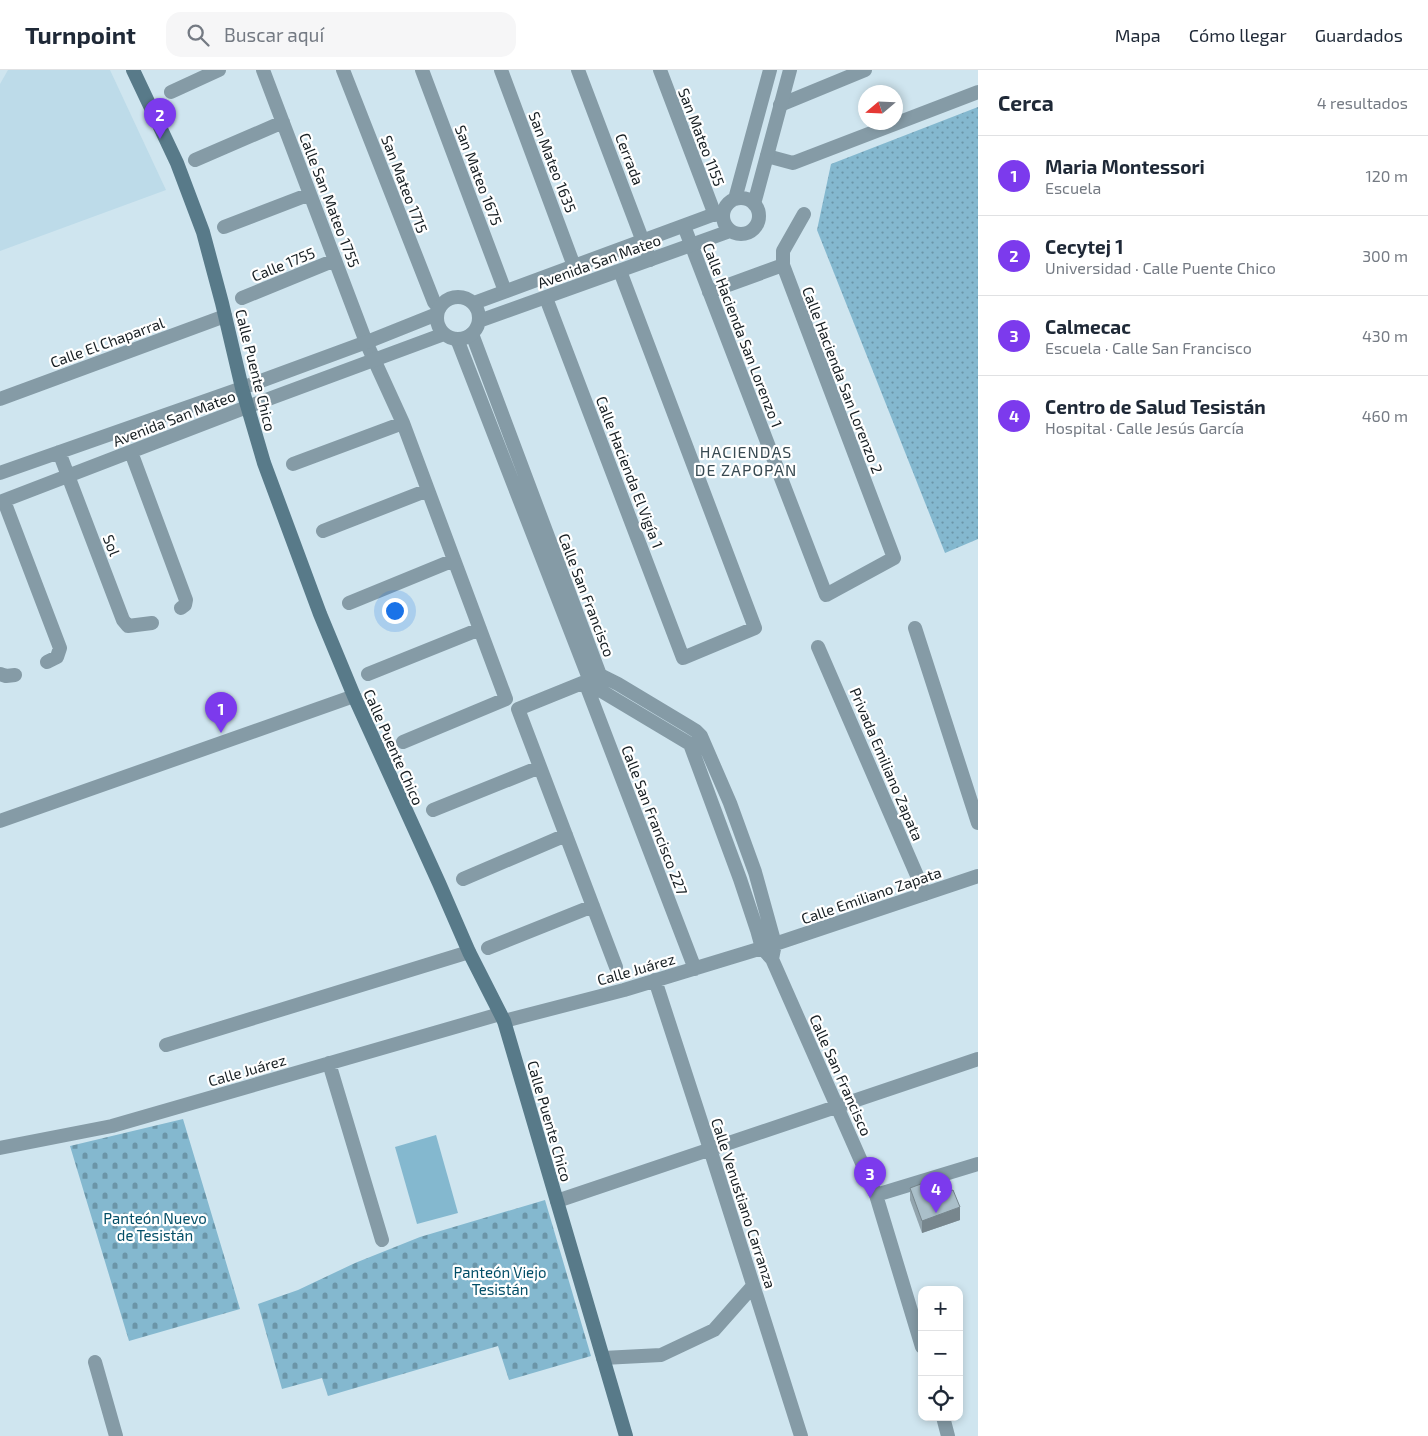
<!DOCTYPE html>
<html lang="es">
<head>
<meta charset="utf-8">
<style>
	:root { --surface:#fff; --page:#f6f6f7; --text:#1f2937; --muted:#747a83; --line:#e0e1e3; --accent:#7c3aed }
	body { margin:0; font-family:"Exo 2",sans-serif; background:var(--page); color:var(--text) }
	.controls { position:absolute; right:15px; bottom:15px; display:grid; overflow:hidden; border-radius:10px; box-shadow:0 2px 8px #0003 }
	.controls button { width:45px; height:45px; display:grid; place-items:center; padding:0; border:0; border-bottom:1px solid var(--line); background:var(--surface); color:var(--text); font:25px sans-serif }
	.compass { position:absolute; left:858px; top:15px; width:45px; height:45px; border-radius:50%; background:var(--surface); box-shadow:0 2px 8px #0003; rotate:251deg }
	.you { position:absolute; left:394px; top:540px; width:18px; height:18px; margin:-12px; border:4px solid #fff; border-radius:50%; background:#1a73e8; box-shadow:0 0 0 8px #1a73e833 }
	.badge { display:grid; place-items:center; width:32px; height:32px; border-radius:50%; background:var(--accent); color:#fff; font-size:16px; font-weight:700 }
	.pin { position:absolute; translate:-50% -41px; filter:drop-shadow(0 1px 2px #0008) }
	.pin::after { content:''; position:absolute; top:26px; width:18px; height:15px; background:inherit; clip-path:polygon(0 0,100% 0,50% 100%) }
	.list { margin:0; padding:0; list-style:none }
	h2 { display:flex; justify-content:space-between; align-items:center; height:65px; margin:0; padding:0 20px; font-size:21px }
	h2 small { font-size:16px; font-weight:400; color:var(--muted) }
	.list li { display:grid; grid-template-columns:32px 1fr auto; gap:15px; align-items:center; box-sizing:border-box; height:80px; padding:0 20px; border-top:1px solid var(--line) }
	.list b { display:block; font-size:19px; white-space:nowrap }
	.list p { margin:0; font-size:16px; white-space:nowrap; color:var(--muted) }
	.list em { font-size:16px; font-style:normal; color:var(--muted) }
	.icon { flex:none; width:28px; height:28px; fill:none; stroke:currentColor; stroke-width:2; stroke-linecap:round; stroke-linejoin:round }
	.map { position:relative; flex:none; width:978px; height:1366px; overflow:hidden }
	header { display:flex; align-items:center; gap:30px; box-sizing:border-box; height:70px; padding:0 25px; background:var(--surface); border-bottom:1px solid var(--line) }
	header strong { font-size:24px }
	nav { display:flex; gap:28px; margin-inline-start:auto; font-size:18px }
	.search { width:350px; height:45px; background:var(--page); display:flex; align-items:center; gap:12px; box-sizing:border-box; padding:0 18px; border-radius:15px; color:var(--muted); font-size:19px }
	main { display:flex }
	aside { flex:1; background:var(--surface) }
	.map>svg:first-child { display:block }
	.built { fill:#bddbe9 }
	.grass { fill:url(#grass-dots) }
	.cemetery { fill:url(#cemetery-stones) }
	.pitch { fill:#84b8cf }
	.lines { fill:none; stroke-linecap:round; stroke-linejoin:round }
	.minor { stroke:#859ba6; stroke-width:14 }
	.tertiary { stroke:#859ba6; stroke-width:14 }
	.secondary { stroke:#587a89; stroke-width:14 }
	.wall { fill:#92a4ad }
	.shaded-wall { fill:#77868d }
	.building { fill:#aabfc9; stroke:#77868d }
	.labels { text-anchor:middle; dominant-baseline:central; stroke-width:4.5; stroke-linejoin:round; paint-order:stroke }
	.street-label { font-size:15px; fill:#161e22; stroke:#fff }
	.park-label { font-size:15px; fill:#024e67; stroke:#fff }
	.neighbourhood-label { font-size:16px; letter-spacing:1px; fill:#394b53; stroke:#fff }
</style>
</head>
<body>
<header>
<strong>Turnpoint</strong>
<div class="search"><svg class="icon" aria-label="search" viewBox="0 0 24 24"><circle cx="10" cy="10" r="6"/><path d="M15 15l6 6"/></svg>Buscar aquí</div>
<nav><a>Mapa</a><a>Cómo llegar</a><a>Guardados</a></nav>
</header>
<main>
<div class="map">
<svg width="978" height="1366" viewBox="0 0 978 1366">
	<defs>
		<pattern id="grass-dots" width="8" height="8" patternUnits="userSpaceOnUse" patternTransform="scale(1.25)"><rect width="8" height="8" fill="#84b8cf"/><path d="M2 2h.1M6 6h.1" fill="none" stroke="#6b95a8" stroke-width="1.8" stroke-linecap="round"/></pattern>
		<pattern id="cemetery-stones" width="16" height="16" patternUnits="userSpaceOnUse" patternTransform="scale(1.25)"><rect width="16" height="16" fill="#84b8cf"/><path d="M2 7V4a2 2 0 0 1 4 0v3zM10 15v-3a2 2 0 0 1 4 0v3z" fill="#6b95a8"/></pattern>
	</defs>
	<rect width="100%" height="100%" fill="#cfe5ef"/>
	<path class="built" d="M8,0h102l56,120 -166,61v-167z"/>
	<path class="grass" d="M978,37v432l-33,14 -128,-323 14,-66z"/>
	<path class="cemetery" d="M183,1049l57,190 -111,32 -59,-195z
		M545,1130l46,156 -82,24 -11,-34 -170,50 -6,-18 -40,11 -24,-85 40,-14 57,-27 65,-26z"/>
	<path class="pitch" d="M436,1065l22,78 -41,11 -22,-77z"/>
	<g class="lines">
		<path class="minor" d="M263,0l103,272 37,81 103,276 -103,43
			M343,0l91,232 5,6
			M422,0l83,221
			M501,0l73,196
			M578,0l72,190
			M660,0l55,145
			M171,22l48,-22
			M780,35l85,-35
			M767,86l26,7 185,-71
			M195,90l88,-38
			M684,156l142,369 68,-37 -111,-293v-14l21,-37
			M224,157l86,-33
			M709,222l74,-27
			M242,228l93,-38
			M546,228l137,360 72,-30 -135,-357
			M472,264l128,341 18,9 70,42 8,5 5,5 29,67 25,69 20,72 -3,15
			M457,269l133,342 8,8 92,55 50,135 17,51 5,18 10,11 104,236 46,152
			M0,329l225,-83
			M59,382l64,168 5,6 24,-3
			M131,382l55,148 -1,5 -4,3
			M293,394l110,-41
			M0,403l242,-85
			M4,431l56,147 -3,9 -10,5
			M0,432l247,-95
			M323,461l105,-41
			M349,533l105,-43
			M915,558l63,195
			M818,577l107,247
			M0,604l6,2 9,-1
			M368,604l112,-45
			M597,607l-79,32 98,258
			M585,612l110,287
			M433,740l107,-43
			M0,751l354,-125
			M463,809l103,-44
			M488,878l105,-42
			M655,910l55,169 91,287
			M504,951l120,-31 151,-46 203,-68
			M166,975l303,-93
			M329,993l53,177
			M0,1078l112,-22 388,-112
			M876,1125l102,-31
			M557,1131l421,-142
			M603,1288l58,-3 53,-25 39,-44
			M95,1292l21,74
			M943,1347l5,19"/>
		<path class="tertiary" d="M723 146a18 18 0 1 1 36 0a18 18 0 1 1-36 0Z
			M735,129l35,-129
			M754,134l36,-134
			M437 248a21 21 0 1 1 42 0a21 21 0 1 1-42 0Z
			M474,233l249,-92
			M479,251l251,-90
			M242,318l130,-48 65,-26
			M247,337l197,-73"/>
		<path class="secondary" d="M133,0l44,93 26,69 19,71 20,85 22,75 56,151 34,82 85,187 30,69 35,69 122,415"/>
	</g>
	<path class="wall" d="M910,1118l33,6 17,26 -38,13 -12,-33z"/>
	<path class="shaded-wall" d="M960,1137v13l-38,13v-12z"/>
	<path class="building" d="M937,1108l6,16 10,-4 7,17 -38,14 -12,-33z"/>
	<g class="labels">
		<g class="street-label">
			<text transform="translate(702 67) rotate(69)">San Mateo 1155</text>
			<text transform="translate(630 89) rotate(69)">Cerrada</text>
			<text transform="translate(553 92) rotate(69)">San Mateo 1635</text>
			<text transform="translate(479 105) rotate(69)">San Mateo 1675</text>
			<text transform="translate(405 114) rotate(69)">San Mateo 1715</text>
			<text transform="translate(330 130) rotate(69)">Calle San Mateo 1755</text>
			<text transform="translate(599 191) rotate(-20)">Avenida San Mateo</text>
			<text transform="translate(283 194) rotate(-22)">Calle 1755</text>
			<text transform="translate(743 265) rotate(69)">Calle Hacienda San Lorenzo 1</text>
			<text transform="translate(107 272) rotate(-20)">Calle El Chaparral</text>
			<text transform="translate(256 300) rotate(76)">Calle Puente Chico</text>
			<text transform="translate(843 310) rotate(69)">Calle Hacienda San Lorenzo 2</text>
			<text transform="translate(174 348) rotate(-21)">Avenida San Mateo</text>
			<text transform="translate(630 402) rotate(69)">Calle Hacienda El Vigía 1</text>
			<text transform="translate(112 475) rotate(69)">Sol</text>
			<text transform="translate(587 525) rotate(69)">Calle San Francisco</text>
			<text transform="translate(394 677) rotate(66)">Calle Puente Chico</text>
			<text transform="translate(887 694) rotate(67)">Privada Emiliano Zapata</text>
			<text transform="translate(655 750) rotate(69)">Calle San Francisco 227</text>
			<text transform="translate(871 825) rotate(-19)">Calle Emiliano Zapata</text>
			<text transform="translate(636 899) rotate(-16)">Calle Juárez</text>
			<text transform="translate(247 1000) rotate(-16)">Calle Juárez</text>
			<text transform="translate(841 1005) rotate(66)">Calle San Francisco</text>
			<text transform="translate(550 1051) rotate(74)">Calle Puente Chico</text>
			<text transform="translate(744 1133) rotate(72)">Calle Venustiano Carranza</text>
		</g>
		<g class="park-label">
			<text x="155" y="1148">Panteón Nuevo<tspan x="155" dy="17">de Tesistán</tspan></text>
			<text x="500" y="1202">Panteón Viejo<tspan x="500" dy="17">Tesistán</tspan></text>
		</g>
		<g class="neighbourhood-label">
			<text x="746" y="381">HACIENDAS<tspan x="746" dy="18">DE ZAPOPAN</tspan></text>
		</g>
	</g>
</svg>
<div class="controls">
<button>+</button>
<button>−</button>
<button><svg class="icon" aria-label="locate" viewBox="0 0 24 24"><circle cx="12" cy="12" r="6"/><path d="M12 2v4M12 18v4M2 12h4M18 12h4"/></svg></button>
</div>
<svg class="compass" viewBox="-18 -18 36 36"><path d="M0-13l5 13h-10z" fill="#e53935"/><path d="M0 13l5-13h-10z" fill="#747a83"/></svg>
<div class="you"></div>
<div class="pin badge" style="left:221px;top:663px">1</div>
<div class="pin badge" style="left:160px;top:69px">2</div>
<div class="pin badge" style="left:870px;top:1128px">3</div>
<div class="pin badge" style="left:936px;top:1143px">4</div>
</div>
<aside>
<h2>Cerca<small>4 resultados</small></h2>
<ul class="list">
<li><span class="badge">1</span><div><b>Maria Montessori</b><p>Escuela</p></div><em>120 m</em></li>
<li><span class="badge">2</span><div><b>Cecytej 1</b><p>Universidad · Calle Puente Chico</p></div><em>300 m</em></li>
<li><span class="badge">3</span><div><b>Calmecac</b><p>Escuela · Calle San Francisco</p></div><em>430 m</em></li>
<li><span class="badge">4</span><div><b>Centro de Salud Tesistán</b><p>Hospital · Calle Jesús García</p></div><em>460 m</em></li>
</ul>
</aside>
</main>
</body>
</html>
